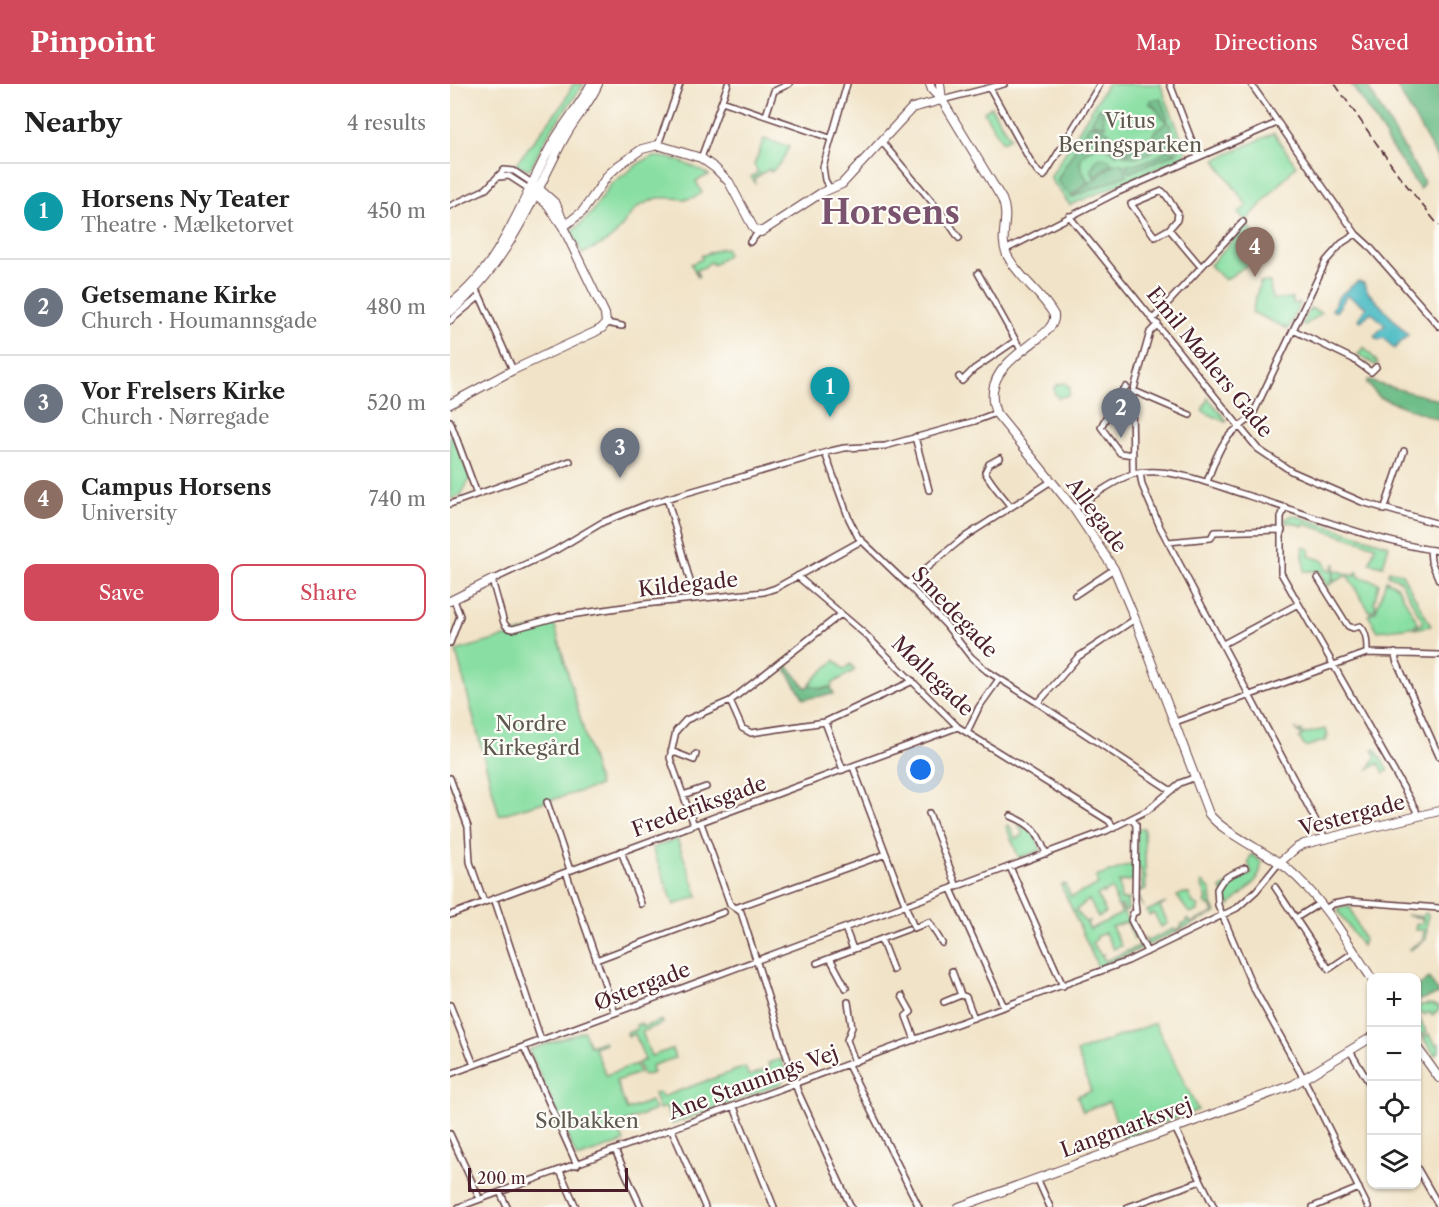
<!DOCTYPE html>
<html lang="en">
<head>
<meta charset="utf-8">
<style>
	:root { --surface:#fff; --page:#f6f6f6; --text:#222; --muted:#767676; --line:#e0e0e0; --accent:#d1495b }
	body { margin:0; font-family:"Libre Caslon Text",serif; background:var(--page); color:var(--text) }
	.controls { position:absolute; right:18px; bottom:18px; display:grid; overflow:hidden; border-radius:12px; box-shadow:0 2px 4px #0004 }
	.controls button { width:54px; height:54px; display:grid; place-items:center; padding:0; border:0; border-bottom:2px solid var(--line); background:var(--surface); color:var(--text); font:30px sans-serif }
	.scale { position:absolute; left:18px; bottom:15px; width:160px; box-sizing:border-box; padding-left:6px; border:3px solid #4a1f2b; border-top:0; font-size:16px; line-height:21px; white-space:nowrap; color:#4a1f2b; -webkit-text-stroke:4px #fdfcf7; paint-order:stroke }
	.you { position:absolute; left:471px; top:686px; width:21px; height:21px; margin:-15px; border:4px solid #fff; border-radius:50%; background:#1a73e8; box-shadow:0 0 0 9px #1a73e833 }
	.badge { display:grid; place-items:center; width:39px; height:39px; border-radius:50%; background:var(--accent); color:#fff; font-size:20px; font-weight:700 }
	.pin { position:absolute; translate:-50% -50px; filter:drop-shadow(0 2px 3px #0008) }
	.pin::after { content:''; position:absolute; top:32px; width:21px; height:18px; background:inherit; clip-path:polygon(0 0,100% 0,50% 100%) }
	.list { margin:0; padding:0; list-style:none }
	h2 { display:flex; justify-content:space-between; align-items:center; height:78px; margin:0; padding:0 24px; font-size:26px }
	h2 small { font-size:20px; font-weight:400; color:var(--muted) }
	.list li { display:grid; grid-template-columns:39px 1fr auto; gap:18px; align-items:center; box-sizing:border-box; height:96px; padding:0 24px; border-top:2px solid var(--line) }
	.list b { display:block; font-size:22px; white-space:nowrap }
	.list p { margin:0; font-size:20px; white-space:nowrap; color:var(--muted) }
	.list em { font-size:20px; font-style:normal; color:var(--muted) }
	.actions { display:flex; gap:12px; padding:18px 24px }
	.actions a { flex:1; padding:14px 0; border:2px solid var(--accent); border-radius:12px; text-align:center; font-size:21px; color:var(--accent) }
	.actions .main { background:var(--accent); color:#fff }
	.icon { flex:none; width:33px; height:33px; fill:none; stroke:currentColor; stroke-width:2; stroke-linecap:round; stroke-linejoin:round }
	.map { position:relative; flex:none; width:989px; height:1123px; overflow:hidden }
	header { display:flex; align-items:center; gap:36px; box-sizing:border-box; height:84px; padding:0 30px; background:var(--accent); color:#fff }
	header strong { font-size:28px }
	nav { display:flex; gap:33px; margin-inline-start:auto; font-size:21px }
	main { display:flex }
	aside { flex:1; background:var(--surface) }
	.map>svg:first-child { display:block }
	.green { fill:#89dfa3; stroke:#6a7f67; stroke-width:1.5 }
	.forest { fill:#6ebe89; stroke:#5c6e5a; stroke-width:1.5 }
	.water { fill:#4cbbc4; stroke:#4b6d78; stroke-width:1.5 }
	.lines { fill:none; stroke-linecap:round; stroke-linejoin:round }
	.street-casing { stroke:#633c42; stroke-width:8 }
	.secondary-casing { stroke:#633c42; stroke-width:10 }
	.street { stroke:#fff; stroke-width:5 }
	.secondary { stroke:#fff; stroke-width:8 }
	.rail { stroke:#4a1f2b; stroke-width:1.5; stroke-dasharray:9 4.5; stroke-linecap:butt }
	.labels { text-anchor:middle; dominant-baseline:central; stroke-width:4.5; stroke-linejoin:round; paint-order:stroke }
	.park-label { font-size:21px; fill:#5d594f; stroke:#fdfcf7 }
	.street-label { font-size:21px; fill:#4a1f2b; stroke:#fdfcf7 }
	.town-label { font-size:33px; font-weight:bold; fill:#7a546e; stroke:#fdfcf7 }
</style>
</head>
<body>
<header>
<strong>Pinpoint</strong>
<nav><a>Map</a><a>Directions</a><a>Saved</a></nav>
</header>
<main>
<aside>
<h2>Nearby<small>4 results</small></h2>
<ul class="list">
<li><span class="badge" style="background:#0f9aa8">1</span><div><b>Horsens Ny Teater</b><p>Theatre · Mælketorvet</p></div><em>450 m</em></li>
<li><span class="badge" style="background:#6b7280">2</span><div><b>Getsemane Kirke</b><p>Church · Houmannsgade</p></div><em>480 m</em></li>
<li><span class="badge" style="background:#6b7280">3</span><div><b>Vor Frelsers Kirke</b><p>Church · Nørregade</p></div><em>520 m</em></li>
<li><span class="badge" style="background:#8d6e63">4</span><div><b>Campus Horsens</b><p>University</p></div><em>740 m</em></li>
</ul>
<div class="actions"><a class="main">Save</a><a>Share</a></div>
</aside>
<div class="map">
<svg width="989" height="1123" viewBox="0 0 989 1123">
	<rect width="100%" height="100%" fill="#fdfcf7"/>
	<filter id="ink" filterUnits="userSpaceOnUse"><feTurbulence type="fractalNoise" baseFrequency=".0167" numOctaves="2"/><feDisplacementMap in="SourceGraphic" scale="12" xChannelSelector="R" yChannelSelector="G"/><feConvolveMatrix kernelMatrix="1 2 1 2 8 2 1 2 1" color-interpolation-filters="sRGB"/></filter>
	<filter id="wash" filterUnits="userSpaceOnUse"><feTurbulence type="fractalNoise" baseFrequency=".008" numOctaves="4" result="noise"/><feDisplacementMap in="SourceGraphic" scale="24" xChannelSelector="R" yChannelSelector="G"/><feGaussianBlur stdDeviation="1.35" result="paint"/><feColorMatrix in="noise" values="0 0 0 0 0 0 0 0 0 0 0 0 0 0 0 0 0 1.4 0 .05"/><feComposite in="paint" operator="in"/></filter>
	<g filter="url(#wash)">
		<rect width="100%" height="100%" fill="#f1e3c7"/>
		<path class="green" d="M123,0h11l-34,47 -20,38 -15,-4 49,-63z
			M657,0h53l26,66 -2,7 -114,48 -20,-27z
			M541,23l19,31 -8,4 -18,-30z
			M824,49l22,33 -50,55 -8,-8 9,-7 -32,-46z
			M314,55l25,8 -7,14 -11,11 -2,-3 -14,9v5l-4,-6 7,-5 -4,-7z
			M202,73c18,-2 42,9 57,18l-13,6 6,12c-16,11 -26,3 -44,5 -4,1 -12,5 -17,7 -13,8 -16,20 -27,31 -8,8 -21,12 -32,18l-10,-22 19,-18 19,-29 31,-23z
			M799,142l4,6 6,25 -34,23 -15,-15 35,-38 2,1z
			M272,164l1,2 2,-2 3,6 -1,1 -14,10 -2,-3 -6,4v1l-9,3 3,6 -1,1 -7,-13 11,-5 -1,-3z
			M810,198h10l2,17 20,-1 1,6 7,-1 -12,26 -36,-17z
			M860,224l12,5 -18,13 -2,-1z
			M914,263l14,16 -3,2 -17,-11z
			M615,299l5,5 -1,7 -11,3 -3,-4 -1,-6 4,-4z
			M758,314l19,23 -1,1 -24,-11z
			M3,350l17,45 -9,16 -11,4v-64z
			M843,431l96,30 -6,21 -13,-3 5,-17 -71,-22 -1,2 -12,-4 -5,1v-4z
			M853,463l7,2 -1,7 15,5 3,9 4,1 3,-7h1l-4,20 -4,2 -5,-9 1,-1 -3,-5h-16z
			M885,486l20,6 1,-4h2v4l21,7 -5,20 2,1 -1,5 -5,3 -23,-37 -15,8z
			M939,486l13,4 29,52 -17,3 9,-7 -23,-42 -12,-5z
			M936,496l11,6 21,37 -6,4 -34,4 -10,-16 8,-4z
			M104,539l45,163 -100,29 -43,-164z
			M385,576l9,10 7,-6 4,6 -22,13 -2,4c-7,1 -15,3 -21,-2l1,-3z
			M845,644l3,4 4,-1 1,3 22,-5 3,7 -2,1 1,3 -22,7 -6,-9 3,-2 -2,-3h-2z
			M926,665l12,22 -4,2 -5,-10 -10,6 7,-14 -3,-5z
			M568,740l17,10 6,16 -22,8 -13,-32 3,-1 7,14 7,-4z
			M694,744l2,61 -9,3 6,14c-6,-4 -7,-10 -6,-17h5l-1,-20 -4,-1v-39z
			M227,755l21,57 -24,9 -22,-57z
			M802,770l9,8c1,23 -21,30 -31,44l-6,-8 -1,-7 -2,-1 2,-3 29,-14c-3,-8 -6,-10 0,-19z
			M684,779v17l-15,2 2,18 12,-1 -6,1 1,10 -3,1 -3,-6 -4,2 -6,-18 -5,2 -3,3 -1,-2 -6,3 9,18 -8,4 -9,-17 -13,10 9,12 4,-1 -2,3 3,5 31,-15 -1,-6h1l16,29 -3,2 -7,-17 -15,5 9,19 -8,3 -8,-16 -8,3v3l-5,4 9,12 3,-2 -2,3 3,5 36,-16 1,3 -44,19 -37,-82 4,-1 6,13 27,-12 -2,-8z
			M753,798l8,9 1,13 4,9 -68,32 -5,-8 4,4 27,-12 2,2 6,-4 -1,-2 6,-3 -1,-2 2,-1 3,4 23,-10 -3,-7h-3l-3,-4 2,-2 -6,-17z
			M734,809l5,1 4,9 6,4 -2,2 1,2 -9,2 -12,-17z
			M716,819l-6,4 8,16 -7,4 -7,-14 -5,2 -2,-4z
			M900,823l14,33 -2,6 -24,-35 2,-3z
			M974,829l4,1 -2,25 -16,11 -1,-1 14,-9 1,-10h-9l1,-7 6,1 1,-5 -17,-4 17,2z
			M981,920l8,3v3l-7,5 -3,-3 -4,3 -2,-3 -6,4 10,16 -5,4 -5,-8v-22z
			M212,936l1,3 -21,9 9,24 21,-7 3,9 -24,8 2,7 -10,3 -5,-13 7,-3 -10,-26 -7,2 -1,-3 10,-4 -1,-4 5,-2 2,4z
			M705,939l43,87 -75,28 -14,-36 -26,9 -6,-15 14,-5 -14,-39z
			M134,947l6,15 14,-5 1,2 -11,4 12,28 30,-11 3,9 -23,8 11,29 24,-9 4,9 -38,15 7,17 -47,16 -48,-108z
			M979,950l7,11 3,-2v9l-4,3 -12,-17z
			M331,975l5,14 -5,11 -109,40 -6,-17 -7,2 -5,-15 5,-2 3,5 83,-30 4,9 21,-8 -2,-5z"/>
		<path class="forest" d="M901,0h15l58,98 -4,7 -34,-49v-3z
			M945,0h44v77l-41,-72z
			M710,14l8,21 -3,2 -11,-15 -4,-2 1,-4z
			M649,24h3l3,18 -12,-3 -1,-3z
			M717,38h2l10,28 -29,-10 5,-9z
			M642,40c20,7 20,9 27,29l-2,1c-6,-3 -13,-8 -18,-8 -4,0 -7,2 -9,3 -16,11 -9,19 -2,33l-18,14 -13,-16 32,-55z
			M666,54l13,6h7l-13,11z
			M697,58l10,4c-8,9 -21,14 -31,9l14,-11z
			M717,65l10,4 -48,20 -2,-9c13,0 31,-5 40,-15z
			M652,73l7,2 3,4 -18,14 -3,-8 7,-11z
			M665,79l9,2 3,10 -56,23z
			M918,296l11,4 60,16v20l-60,-23 -12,-14z
			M336,580l20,24 4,-3 12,4 9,-2 3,7 -30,5 -20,-33z
			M979,894l10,16 -22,7v-14z"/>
		<path class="water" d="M908,197l6,2 4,9 40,43 -14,14 -10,-11 -6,2 -4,-4 11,-11 -14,-13 -10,9 -3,-2 8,-12 -19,-12 -11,17 -4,-2 7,-14z"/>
	</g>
	<g filter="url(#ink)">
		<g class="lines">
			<g class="street-casing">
				<path id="street" d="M720,0l28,73
					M801,0l105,150 12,11 71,81
					M540,4l41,74 7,10 6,4 56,-92
					M492,16l62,-16
					M272,17l108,37
					M316,31l8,-24 15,-7
					M432,58l61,73 16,23
					M208,61l22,-61
					M251,74l27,-74
					M49,93l10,-1 20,13
					M380,105l-5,-9 -2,-13 24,-83
					M0,122l36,-17 18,-19 10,1 18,12v2
					M619,132l165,204 24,29 33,22 71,31 77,22
					M719,145l8,-9 1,-7c-6,-7 -9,-16 -16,-22l-31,13 24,33 14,-8 32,38
					M300,158l9,-10
					M555,166l111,-57 161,-70
					M528,189l43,77
					M24,204l6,8 33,74
					M703,235l90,-97
					M0,237l30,-25
					M156,239l16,3
					M843,246l60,29 18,13 5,-5
					M509,293l3,4 12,-12 41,-28
					M676,303l-8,8 -17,32 19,26 13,2
					M684,307l56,24
					M0,337l27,73
					M465,353l14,53
					M375,369l24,66 9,18 52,50 36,38 25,32 16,14 51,32 132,87
					M550,374l-11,6 -4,8c7,13 17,23 26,35
					M690,389l2,12 18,42 165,311
					M683,390l-1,-78 18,-64 8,-8
					M757,398c5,-14 11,-33 21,-45 7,-9 19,-13 25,-23l73,-153 16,-18 14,-9
					M217,414l28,101
					M0,420l120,-43
					M835,423l-4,10v56l135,237 1,6
					M624,425c12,-9 45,-31 59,-35 36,-9 82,12 116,22 61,19 127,46 190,55
					M934,426l20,-59
					M411,457l-85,47 -12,4 -120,12 -87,13 -44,12 -5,-1 -4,-5 -12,-43 64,-30 47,-28 45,-18 183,-53 13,-3 41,-2 90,-25 21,-8
					M718,458l43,-4 3,-6 68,-2
					M980,466l1,11 8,19
					M347,492l69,59 92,92 151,94 5,7
					M868,494l30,48 5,2 7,-2c7,6 7,17 7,27
					M457,500l56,-46 87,-56
					M625,511l39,-26
					M0,559l10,-27 -6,-16
					M773,560l75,-40
					M945,569l1,7 43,96
					M280,617l12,27 9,5 74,-11 88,-41
					M588,619l40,-46 57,-38
					M375,638l18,48
					M725,638l192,-69 72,2
					M517,648l12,-25 20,-28
					M221,667l23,9 2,-6
					M403,683l61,161 15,-6 13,21
					M0,694l18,49 2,35 14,40
					M233,711l23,-8
					M97,718l23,68
					M479,729l28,74
					M561,732c22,9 27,16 35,38
					M682,735l4,6 -1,76 1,11 -3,1 -2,7 16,32
					M251,739l29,81 11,8 57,180 53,115
					M244,741l-24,-67 6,-27 10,-11 44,-19 111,-87
					M171,767l20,53
					M560,783l53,119
					M795,784l-17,8 -6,5 -5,8 1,16 34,80 52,94 64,128
					M116,788l49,141
					M825,803l54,82 25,-17
					M501,805l53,118
					M44,814l47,142
					M285,824l151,-54
					M875,825l8,-5 16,-3 90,7
					M0,831l508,-188
					M846,834l24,-15
					M395,844l8,21
					M431,855l12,31
					M380,874l16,30
					M146,876l128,-48
					M367,879l91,-34
					M502,887l9,24 5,2 8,21
					M452,912l9,16 -5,4 9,24
					M398,918l4,25 -5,13 8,22
					M494,918l17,-7
					M0,921l24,60
					M74,963l53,118
					M900,967l22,37
					M398,981l71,142
					M0,990l656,-243 42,-21 32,-27 16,-6
					M284,1023l40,100
					M725,1044l39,79
					M222,1046l33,77
					M0,1050l28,61
					M165,1066l26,57
					M966,1082l23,40
					M110,1087l16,36
					M587,1094l13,29
					M50,1108l7,15
					M9,1123l669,-246 109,-53 19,-17 23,-28
					M678,1123l73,-26
					M863,1123l46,-19"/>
			</g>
			<g class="secondary-casing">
				<path id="secondary" d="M480,0l2,6 10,10 60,99c9,20 -4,36 5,56 11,22 35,38 47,60 4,27 -79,43 -58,98l78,96 40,60 21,50 74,195c13,18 59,39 79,55 35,30 58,71 84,110
					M490,0l2,16
					M87,103l19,17 6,15
					M113,143l19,-15 26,-37 11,-10 23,-16 16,-4 43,13 14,10 14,14 25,47 7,3 60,-39 21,-9 70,-76 30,-8
					M0,220c51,-37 72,-105 101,-158 12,-22 29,-40 40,-62
					M0,228c45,-36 72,-89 97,-140 6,-12 12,-25 19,-37 10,-18 24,-32 32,-51
					M0,320l63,-34 82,-38 7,-4 4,-5 -1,-9 -42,-87 -15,-22 -19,-16
					M0,517l42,-21
					M829,779l17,-15 8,-4 135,-33
					M966,962l23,32
					M509,1123l334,-122 79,-48"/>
			</g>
			<use href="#street" class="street"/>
			<use href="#secondary" class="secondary"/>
			<path class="rail" d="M885,0l65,93 39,49"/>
		</g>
	</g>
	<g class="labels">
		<g class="park-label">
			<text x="680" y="36">Vitus<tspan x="680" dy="24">Beringsparken</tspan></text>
			<text x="81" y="639">Nordre<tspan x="81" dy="24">Kirkegård</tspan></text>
			<text x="137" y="1036">Solbakken</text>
		</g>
		<g class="street-label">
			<text transform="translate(760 278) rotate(51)">Emil Møllers Gade</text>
			<text transform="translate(647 431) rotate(54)">Allegade</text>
			<text transform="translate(238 500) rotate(-6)">Kildegade</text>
			<text transform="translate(505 528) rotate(47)">Smedegade</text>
			<text transform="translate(483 592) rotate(44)">Møllegade</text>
			<text transform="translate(249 722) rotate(-20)">Frederiksgade</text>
			<text transform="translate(902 731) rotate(-15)">Vestergade</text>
			<text transform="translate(192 902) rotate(-21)">Østergade</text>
			<text transform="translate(303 998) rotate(-20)">Ane Staunings Vej</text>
			<text transform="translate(676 1043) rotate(-20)">Langmarksvej</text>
		</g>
		<g class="town-label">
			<text x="440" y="128">Horsens</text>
		</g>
	</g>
</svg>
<div class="controls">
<button>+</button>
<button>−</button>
<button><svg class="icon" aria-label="locate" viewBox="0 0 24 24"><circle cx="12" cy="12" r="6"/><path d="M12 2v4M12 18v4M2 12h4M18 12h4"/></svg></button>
<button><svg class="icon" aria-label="layers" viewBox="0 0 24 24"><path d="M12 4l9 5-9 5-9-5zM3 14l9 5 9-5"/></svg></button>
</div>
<div class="scale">200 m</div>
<div class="you"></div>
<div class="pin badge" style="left:380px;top:333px;background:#0f9aa8">1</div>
<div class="pin badge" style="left:671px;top:354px;background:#6b7280">2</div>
<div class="pin badge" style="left:170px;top:394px;background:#6b7280">3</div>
<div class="pin badge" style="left:805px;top:193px;background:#8d6e63">4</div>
</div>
</main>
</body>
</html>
